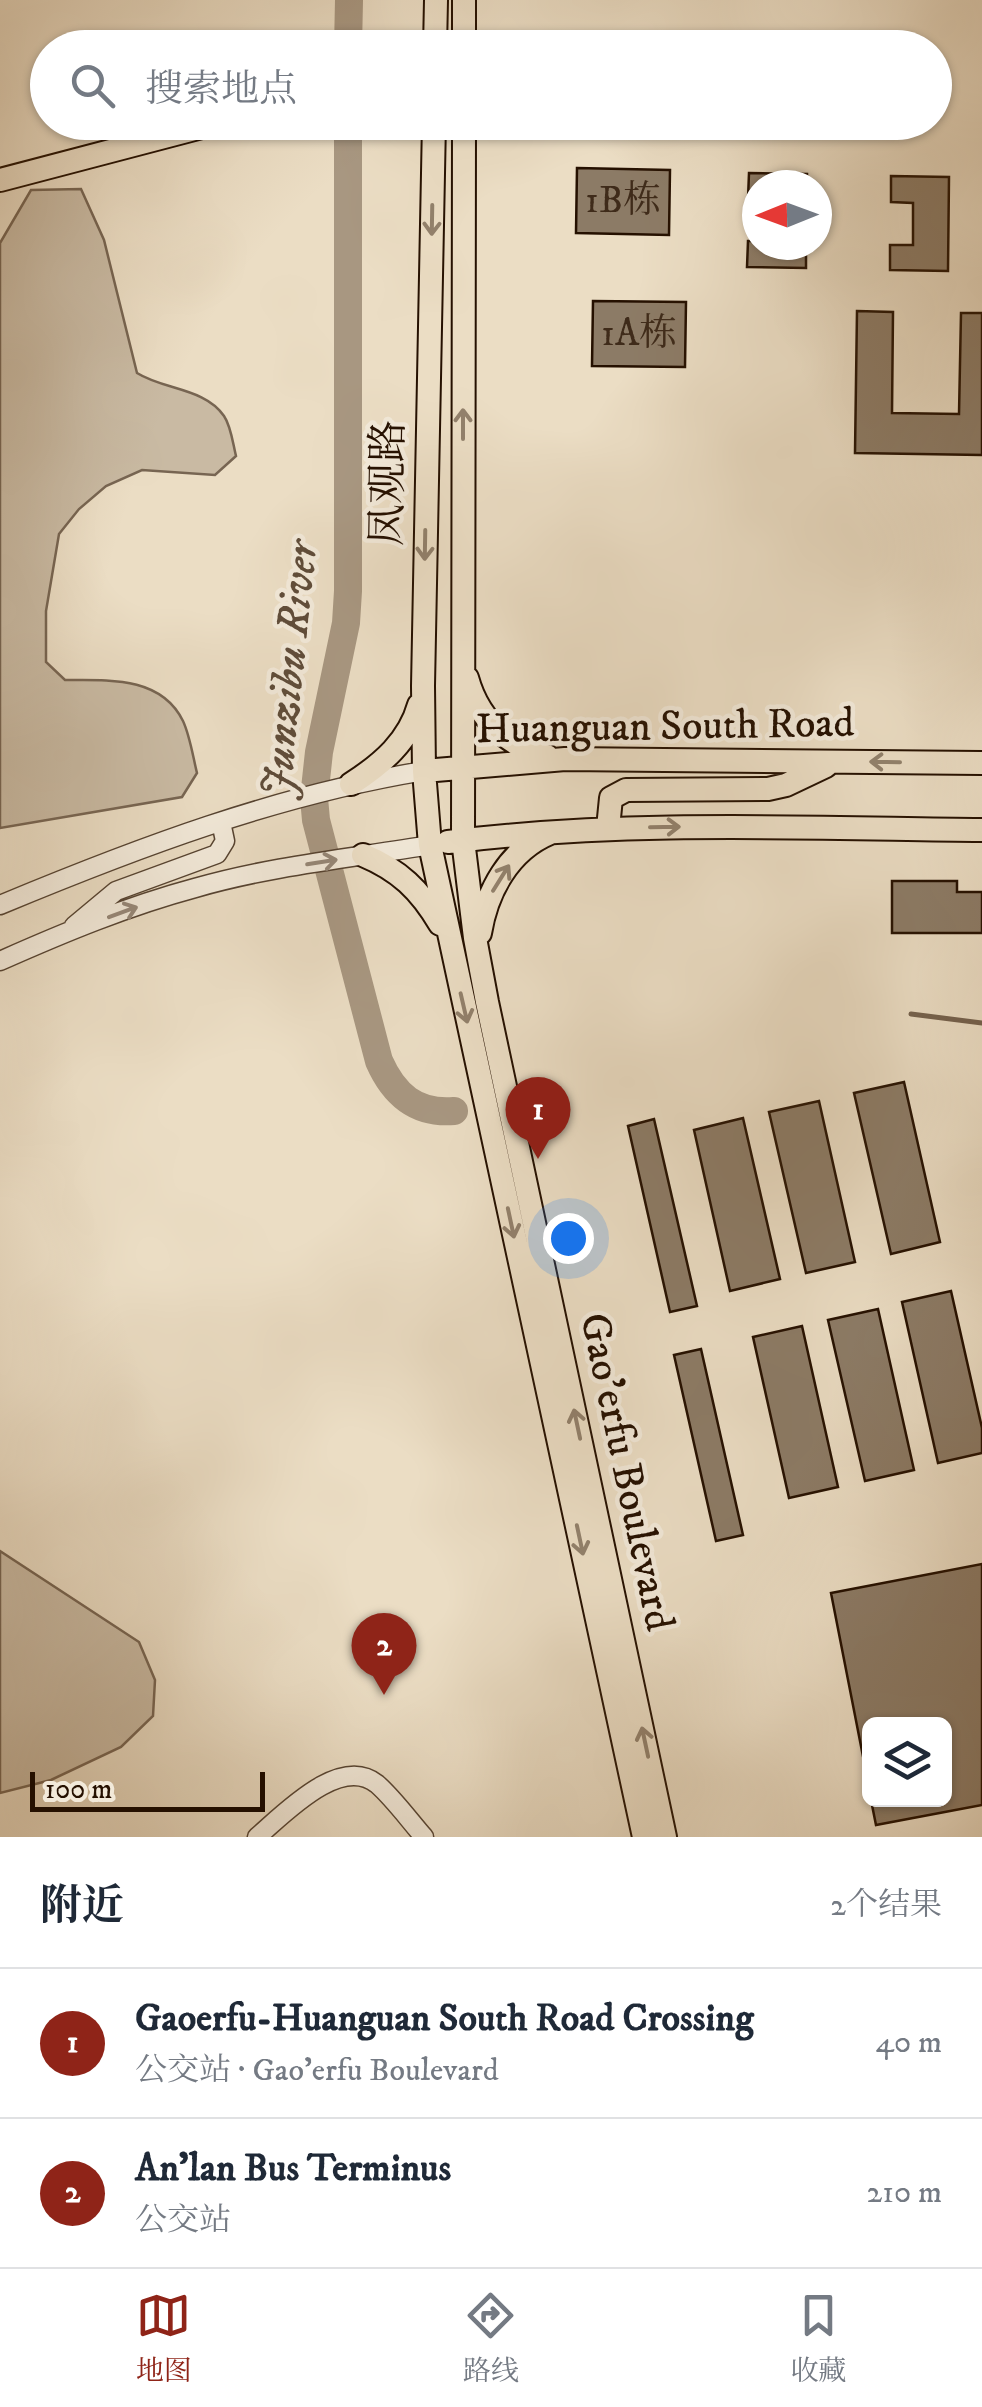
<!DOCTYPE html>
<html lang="zh">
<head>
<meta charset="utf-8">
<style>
	:root { --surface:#fff; --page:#f6f6f7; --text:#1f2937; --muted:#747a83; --line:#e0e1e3; --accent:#8f2418 }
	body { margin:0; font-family:"IM FELL DW Pica","Noto Serif SC",serif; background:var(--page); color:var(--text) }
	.controls { position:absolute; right:30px; bottom:30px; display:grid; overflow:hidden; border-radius:15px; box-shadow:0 2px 8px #0004 }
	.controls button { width:90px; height:90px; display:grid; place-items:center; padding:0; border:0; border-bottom:2px solid var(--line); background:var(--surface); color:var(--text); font:50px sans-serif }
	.compass { position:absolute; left:742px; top:170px; width:90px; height:90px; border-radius:50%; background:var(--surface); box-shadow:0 2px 8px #0004; rotate:269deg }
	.scale { position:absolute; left:30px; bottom:25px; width:235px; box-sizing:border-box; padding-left:10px; border:5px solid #251000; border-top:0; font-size:28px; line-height:35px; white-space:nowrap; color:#251000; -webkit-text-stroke:8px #f2e9d9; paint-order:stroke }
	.you { position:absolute; left:568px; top:1238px; width:35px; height:35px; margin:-25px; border:8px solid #fff; border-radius:50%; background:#1a73e8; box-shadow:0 0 0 15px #1a73e833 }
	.badge { display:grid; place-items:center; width:65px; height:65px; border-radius:50%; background:var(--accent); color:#fff; font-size:32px; font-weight:700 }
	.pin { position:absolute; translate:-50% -82px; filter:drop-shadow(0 2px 5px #0008) }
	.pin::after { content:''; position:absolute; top:52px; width:35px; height:30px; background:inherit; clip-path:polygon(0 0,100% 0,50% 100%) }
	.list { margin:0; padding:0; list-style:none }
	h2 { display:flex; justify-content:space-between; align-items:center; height:130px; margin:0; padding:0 40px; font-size:42px }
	h2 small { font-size:32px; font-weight:400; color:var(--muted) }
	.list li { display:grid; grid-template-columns:65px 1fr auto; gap:30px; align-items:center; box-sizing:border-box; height:150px; padding:0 40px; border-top:2px solid var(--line) }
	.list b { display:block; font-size:38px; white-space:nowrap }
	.list p { margin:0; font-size:32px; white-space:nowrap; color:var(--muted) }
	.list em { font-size:32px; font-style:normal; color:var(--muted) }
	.icon { flex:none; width:55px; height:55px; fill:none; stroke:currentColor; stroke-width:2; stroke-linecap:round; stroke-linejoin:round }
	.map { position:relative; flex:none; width:982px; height:1837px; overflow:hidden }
	.search { position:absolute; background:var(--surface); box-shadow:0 2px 8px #0004; left:30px; right:30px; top:30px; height:110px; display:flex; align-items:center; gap:25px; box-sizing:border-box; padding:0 35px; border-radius:55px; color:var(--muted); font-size:38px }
	.sheet { height:430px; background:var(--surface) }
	nav { display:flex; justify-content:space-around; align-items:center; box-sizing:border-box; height:140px; border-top:2px solid var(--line); background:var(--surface); font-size:28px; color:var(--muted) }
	nav a { display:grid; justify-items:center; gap:5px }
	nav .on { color:var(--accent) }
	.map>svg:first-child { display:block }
	.green { fill:#c9baa3; stroke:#776552; stroke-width:2.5 }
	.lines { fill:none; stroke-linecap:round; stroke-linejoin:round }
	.stream { stroke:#74614d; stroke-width:5 }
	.river { stroke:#a89781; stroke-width:28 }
	.building { fill:#8c7b66; stroke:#251000; stroke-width:2.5 }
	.minor-casing { stroke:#564331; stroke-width:21 }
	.major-casing { stroke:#251000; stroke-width:26 }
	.minor { stroke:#f2e9d9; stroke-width:18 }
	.major { stroke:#ebddc4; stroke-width:22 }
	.oneway { stroke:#92816c }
	.oneway2 { stroke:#968777 }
	.labels { text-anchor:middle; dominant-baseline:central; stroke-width:9; stroke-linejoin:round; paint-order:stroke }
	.number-label { font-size:38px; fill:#3f2b1a }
	.street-label { font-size:42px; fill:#251000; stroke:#f2e9d9 }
	.water-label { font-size:45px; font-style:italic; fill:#604d3a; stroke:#f2e9d9 }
</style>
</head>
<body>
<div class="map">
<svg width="982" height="1837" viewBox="0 0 982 1837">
	<rect width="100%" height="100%" fill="#ebddc4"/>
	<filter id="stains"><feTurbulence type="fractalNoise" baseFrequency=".002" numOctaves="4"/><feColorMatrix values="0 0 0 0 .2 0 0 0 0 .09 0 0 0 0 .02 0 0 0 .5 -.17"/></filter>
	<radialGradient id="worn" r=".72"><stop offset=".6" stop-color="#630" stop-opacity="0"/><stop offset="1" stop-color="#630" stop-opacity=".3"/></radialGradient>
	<path class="green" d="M81,189l23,51 33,133c27,17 68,15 87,43 7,10 9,28 12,40l-21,19 -73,-5 -36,16 -27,23 -20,25 -13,77v51l19,18c43,0 96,-4 118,41 7,15 10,36 14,52l-15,24 -182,31v-585l31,-53z
		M0,1551l139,91 16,38 -2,36 -32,31 -70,33 -51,13z"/>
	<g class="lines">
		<path class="stream" d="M911,1014l71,9"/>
		<path class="river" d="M348,48l1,-48
			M348,122v469l-2,32 -27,129 -5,46 2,22 63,241c15,34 37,53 75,50"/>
	</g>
	<path class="building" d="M577,168l93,2 -1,65 -93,-2z
		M749,173l58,1v11h-50v14h-9z
		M891,176l58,1 -1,94 -58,-1v-25h23v-42l-22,-1z
		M748,241h9v4h49v23l-59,-1z
		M593,301l93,1 -1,65 -93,-1z
		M857,311l36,1 -1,101 67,1 2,-101h21v142l-127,-2z
		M892,881h65v11h25v41h-90z
		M904,1082l36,160 -49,12 -37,-161z
		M819,1101l36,161 -49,11 -37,-161z
		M743,1118l37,161 -50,12 -36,-161z
		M654,1119l43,187 -27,6 -42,-186z
		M951,1291l31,137v25l-44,10 -36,-161z
		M878,1309l36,161 -49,11 -37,-161z
		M802,1326l36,161 -49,11 -36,-161z
		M701,1349l42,186 -27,6 -42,-186z
		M982,1564v241l-106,20 -5,-25h73v-76h-74v68l-39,-199z"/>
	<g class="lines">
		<g class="minor-casing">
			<path id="minor" d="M0,905c137,-57 277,-110 424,-134
				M74,926l42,-35 101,-37 8,-13 -4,-19
				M0,961c63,-28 128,-55 195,-73 76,-22 157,-30 235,-43
				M257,1837c26,-22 83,-83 120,-53 17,15 32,36 47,53"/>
		</g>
		<g class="major-casing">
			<path id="major" d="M435,48l1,-48
				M464,48v-48
				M434,122l-11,564 1,85 6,74 214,992
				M464,122l-1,718 12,98 12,64 178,835
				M0,180l221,-58
				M467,678c11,40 39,67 80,78
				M424,771l141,-12 417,4
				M351,784c31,-20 58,-43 68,-79
				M608,828l3,-30 15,-8 142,-1 18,-4 40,-19
				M448,842c177,-22 356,-14 534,-12
				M363,855c36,15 57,35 77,69
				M480,933c7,-42 29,-83 70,-100"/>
		</g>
		<use href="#minor" class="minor"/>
		<use href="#major" class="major"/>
	</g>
	<defs><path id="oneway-shaft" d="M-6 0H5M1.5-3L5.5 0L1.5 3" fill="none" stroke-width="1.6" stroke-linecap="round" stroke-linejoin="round" transform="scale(2.5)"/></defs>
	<g class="oneway">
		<use href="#oneway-shaft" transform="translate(432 220) rotate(91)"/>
		<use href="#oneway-shaft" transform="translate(463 424) rotate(-90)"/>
		<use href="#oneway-shaft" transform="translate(425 545) rotate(91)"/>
		<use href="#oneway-shaft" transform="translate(885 762) rotate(-179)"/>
		<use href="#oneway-shaft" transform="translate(665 827) rotate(-1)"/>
		<use href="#oneway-shaft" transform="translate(501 878) rotate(-58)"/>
		<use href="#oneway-shaft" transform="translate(464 1008) rotate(77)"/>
		<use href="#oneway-shaft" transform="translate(511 1223) rotate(78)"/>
		<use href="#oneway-shaft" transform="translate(577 1424) rotate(-102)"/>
		<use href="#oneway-shaft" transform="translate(580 1540) rotate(78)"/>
		<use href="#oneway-shaft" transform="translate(645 1742) rotate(-102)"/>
	</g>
	<g class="oneway2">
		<use href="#oneway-shaft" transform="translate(322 862) rotate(-9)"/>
		<use href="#oneway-shaft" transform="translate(123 912) rotate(-20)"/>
	</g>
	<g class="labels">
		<g class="number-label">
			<text x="623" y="201">1B栋</text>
			<text x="639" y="334">1A栋</text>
		</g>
		<g class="street-label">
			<text transform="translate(389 483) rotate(-89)">凤观路</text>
			<text transform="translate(665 727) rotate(-1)">Huanguan South Road</text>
			<text transform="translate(626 1472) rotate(78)">Gao'erfu Boulevard</text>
		</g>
		<g class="water-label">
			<text transform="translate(290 670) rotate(-84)">Junzibu River</text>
		</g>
	</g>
	<rect width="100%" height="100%" filter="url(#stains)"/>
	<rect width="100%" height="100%" fill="url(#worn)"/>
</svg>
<div class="controls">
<button><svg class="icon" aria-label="layers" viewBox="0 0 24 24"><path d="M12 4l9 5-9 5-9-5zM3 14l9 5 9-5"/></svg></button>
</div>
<svg class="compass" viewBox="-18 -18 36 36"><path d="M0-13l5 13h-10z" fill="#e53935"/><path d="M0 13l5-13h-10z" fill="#747a83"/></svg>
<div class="scale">100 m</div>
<div class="you"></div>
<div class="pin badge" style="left:538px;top:1159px">1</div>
<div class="pin badge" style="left:384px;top:1695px">2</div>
<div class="search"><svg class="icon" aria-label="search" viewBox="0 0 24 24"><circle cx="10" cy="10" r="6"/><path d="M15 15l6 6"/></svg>搜索地点</div>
</div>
<section class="sheet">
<h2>附近<small>2个结果</small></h2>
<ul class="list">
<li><span class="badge">1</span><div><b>Gaoerfu-Huanguan South Road Crossing</b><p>公交站 · Gao'erfu Boulevard</p></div><em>40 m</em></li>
<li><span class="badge">2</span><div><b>An'lan Bus Terminus</b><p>公交站</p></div><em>210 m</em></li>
</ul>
</section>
<nav>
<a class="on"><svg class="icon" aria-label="map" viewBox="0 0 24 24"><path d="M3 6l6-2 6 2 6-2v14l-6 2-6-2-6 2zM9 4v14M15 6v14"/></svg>地图</a>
<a><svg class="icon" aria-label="directions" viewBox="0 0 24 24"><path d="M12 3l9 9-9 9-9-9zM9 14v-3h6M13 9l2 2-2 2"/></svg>路线</a>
<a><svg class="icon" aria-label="saved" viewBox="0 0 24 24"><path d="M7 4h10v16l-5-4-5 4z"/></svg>收藏</a>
</nav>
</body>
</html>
